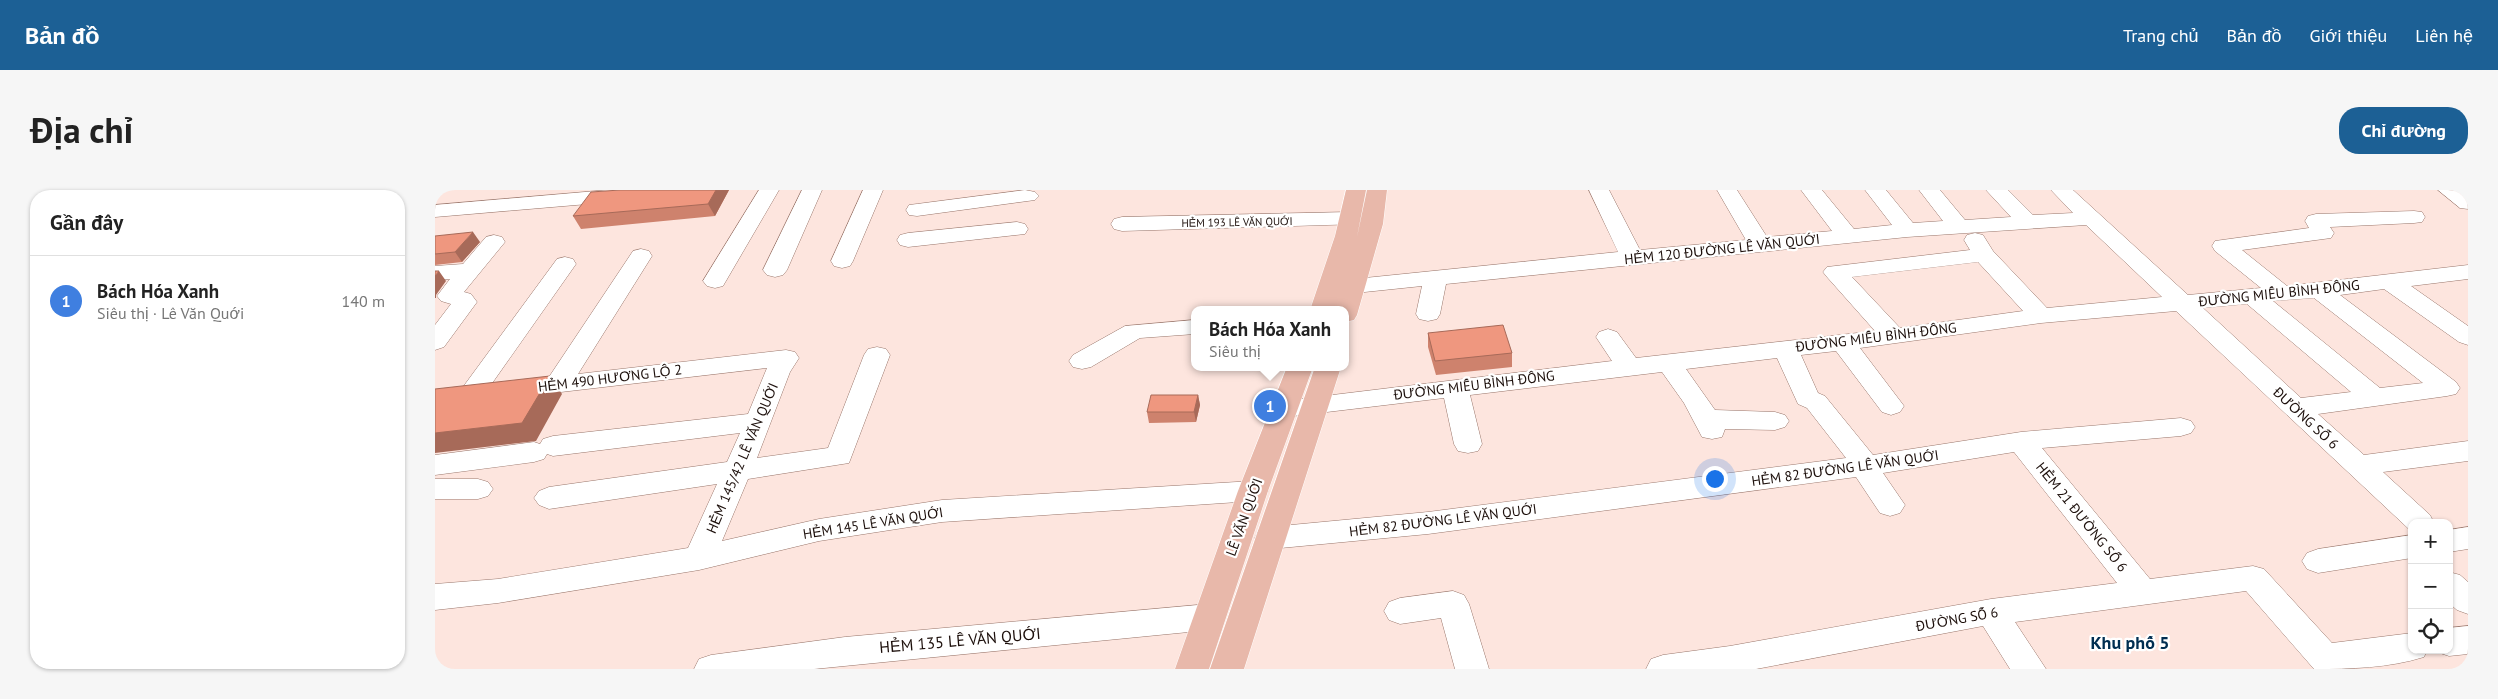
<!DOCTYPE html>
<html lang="vi">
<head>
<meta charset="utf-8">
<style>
	:root { --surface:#fff; --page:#f6f6f6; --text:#222; --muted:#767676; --line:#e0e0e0; --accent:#1c6095 }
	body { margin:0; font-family:"PT Sans",sans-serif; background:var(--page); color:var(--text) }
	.controls { position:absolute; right:15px; bottom:15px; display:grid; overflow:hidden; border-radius:10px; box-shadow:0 1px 4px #0004 }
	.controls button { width:45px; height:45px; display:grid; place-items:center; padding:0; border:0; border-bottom:1px solid var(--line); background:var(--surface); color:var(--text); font:25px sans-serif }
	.you { position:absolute; left:1279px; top:288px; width:18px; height:18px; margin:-12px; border:4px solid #fff; border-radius:50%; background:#1a73e8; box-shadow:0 0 0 8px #1a73e833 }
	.badge { display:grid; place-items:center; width:32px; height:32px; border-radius:50%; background:var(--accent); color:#fff; font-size:16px; font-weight:700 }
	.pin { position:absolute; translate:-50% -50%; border:2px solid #fff; box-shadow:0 1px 5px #0006 }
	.popup { position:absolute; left:756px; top:116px; width:158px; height:65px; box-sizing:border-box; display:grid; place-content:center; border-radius:10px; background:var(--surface); filter:drop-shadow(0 1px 4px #0005); font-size:16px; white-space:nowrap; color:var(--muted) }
	.popup b { font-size:19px; color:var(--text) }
	.popup::after { content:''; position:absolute; left:50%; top:100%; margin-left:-10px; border:10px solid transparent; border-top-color:var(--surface) }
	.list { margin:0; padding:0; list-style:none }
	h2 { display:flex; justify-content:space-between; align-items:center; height:65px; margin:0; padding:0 20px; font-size:21px }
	h2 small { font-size:16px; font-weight:400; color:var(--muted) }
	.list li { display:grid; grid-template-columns:32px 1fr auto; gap:15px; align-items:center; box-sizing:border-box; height:90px; padding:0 20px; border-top:1px solid var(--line) }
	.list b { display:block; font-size:19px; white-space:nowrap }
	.list p { margin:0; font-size:16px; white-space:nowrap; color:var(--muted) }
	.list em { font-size:16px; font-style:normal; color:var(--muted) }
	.icon { flex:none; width:28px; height:28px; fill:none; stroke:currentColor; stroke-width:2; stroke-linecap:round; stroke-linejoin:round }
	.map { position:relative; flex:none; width:2033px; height:479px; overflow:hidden; border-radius:20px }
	header { display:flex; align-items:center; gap:30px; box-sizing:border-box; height:70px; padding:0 25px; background:var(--accent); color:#fff }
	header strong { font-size:24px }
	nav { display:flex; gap:28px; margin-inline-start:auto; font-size:18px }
	.intro { display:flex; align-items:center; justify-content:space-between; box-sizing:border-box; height:120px; padding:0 30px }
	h1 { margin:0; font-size:35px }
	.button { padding:12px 22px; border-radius:20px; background:var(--accent); color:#fff; font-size:18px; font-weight:700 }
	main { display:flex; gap:30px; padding:0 30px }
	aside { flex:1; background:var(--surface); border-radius:20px; box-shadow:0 1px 4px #0004 }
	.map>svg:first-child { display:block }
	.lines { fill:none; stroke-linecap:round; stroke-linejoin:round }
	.minor-casing { stroke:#99766b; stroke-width:1 }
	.major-casing { stroke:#fff; stroke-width:1 }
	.minor { fill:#fff; fill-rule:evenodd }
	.major { fill:#e8b8aa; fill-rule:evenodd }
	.wall { fill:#ce826d }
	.shaded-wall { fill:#a76a59 }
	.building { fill:#ef977f; stroke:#a76a59 }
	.labels { text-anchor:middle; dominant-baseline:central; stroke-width:4.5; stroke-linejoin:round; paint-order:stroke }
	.far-street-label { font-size:11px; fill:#1c0f0b; stroke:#fff }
	.street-label { font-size:14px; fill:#1c0f0b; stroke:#fff }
	.near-street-label { font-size:16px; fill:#1c0f0b; stroke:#fff }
	.near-neighbourhood-label { font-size:18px; font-weight:bold; fill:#002e51; stroke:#fff }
</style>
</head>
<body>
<header>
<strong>Bản đồ</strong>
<nav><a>Trang chủ</a><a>Bản đồ</a><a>Giới thiệu</a><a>Liên hệ</a></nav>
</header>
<div class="intro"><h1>Địa chỉ</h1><a class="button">Chỉ đường</a></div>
<main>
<aside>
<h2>Gần đây<small></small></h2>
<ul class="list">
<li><span class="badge" style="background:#3f7fe0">1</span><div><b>Bách Hóa Xanh</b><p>Siêu thị · Lê Văn Quới</p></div><em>140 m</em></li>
</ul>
</aside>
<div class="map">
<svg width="2033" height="479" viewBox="0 0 2033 479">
	<rect width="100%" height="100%" fill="#fde5de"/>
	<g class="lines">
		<g class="minor-casing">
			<path id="minor" d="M173,0h84l-3,4 -7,2 -247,21v-12z
				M324,0h20l-56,96 -8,2 -8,-2 -4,-5z
				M367,0h20l-35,80 -4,5 -8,2 -8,-2 -4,-5z
				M428,0h20l-30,71 -3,5 -8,2 -8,-2 -3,-5z
				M590,0l10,2 4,4 -4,4 -118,16 -8,-1 -3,-5 3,-5 8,-1z
				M1154,0h20l31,60 106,-10 -29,-50h20l30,47 65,-6 -31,-41h21l32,39 38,-4 -27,-35h21l27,33 30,-2 -24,-31h21l25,30 46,-3 -25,-27h22l25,25 40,-2 -22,-23h22l115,105 73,-7 -46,-37 -3,-5 3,-5 94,-13 -4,-7 3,-5 8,-2 98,-3 8,1 3,5 -3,5 -8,1 -84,4 4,6 -3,5 -89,12 45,36 181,-21v14l-57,7 57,40v19l-9,-3 -75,-53 -44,6 116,87 4,6 -4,6 -9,2 -129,18 46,41 104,-14v20l-85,11 47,43 4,8h-22v9l-236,-221 -135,12 -181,25 44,58 -4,6 -9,3 -9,-3 -46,-61 -35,4 17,38 7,3 48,59 148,-23 160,-14 10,3 4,6 -4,6 -10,3 -139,12 108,131 103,-13 11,3 68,74 80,-10v17h15l-3,7c-35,11 -74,12 -110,12l-68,-78 -231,31 31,47h-36l-27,-43 -227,43h-110l5,-10 12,-4 67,-9 261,-47 126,-16 -103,-131 -131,21 22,32 -5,8 -10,3 -10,-3 -24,-36 -428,57 -158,15 -11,-3 -4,-8 4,-8 11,-3 158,-15 418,-54 -39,-50 -9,-4 -21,-46 -91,11 29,41 60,2 10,3 4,6 -4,6 -10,3 -50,-1 -3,8 -10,2 -10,-2 -18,-34 -22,-31 -192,23 12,49 -4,7 -10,2 -10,-2 -4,-7 -10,-46 -159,19 -10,-3 -3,-6 3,-6 337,-41 -16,-24 3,-5 9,-3 9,3 19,26 239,-27 -48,-54 -4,-5 4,-5 143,-17 -6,-10 3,-5 8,-2 8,2 10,16 54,57 115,-11 -76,-72 -179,12 -461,47 -6,30 -3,5 -9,2 -9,-2 -3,-5 6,-28 -67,7 -8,-2 -4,-5 4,-5 8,-2 263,-27zM1543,72l45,49 -123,17 -48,-51zM1879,108l109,85 -43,5 -107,-87zM1812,114l104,88 -50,6 -98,-90z
				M2003,0h24l6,4v15l-8,-1z
				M917,22l8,2 3,5 -3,5 -238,7 -8,-2 -3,-5 3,-5 8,-2z
				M582,32l8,2 3,5 -3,5 -117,13 -8,-2 -3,-5 3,-5 8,-2z
				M59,45l8,2 3,5 -41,50 7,2 6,8 -33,45 -9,3v-25l16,-21 -10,-3 -4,-5 13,-17 -15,1v-14l28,-2 23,-27z
				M206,59l8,2 3,5 -74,118 208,-24 9,2 4,6 -9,14 -33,86 71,-10 36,-93 4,-6 9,-2 9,2 4,6 -41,108 -101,16 -26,62 97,-22 123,-19 311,-19 10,3 5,7 -5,7 -10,3 -311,21 -123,19 -120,29 -201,33 -63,7v-26l63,-5 190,-31 29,-64 -168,25 -10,-4 -5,-7 5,-7 10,-4 178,-25 13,-29 -187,23 -6,-2 -3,5 -10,3 -99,13v-20l99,-13 6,2 3,-5 10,-3 195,-22 19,-46 -249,29 -9,-2 -4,-6 4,-6 40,-6 84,-126z
				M130,67l8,2 3,5 -95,135 -9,3 -9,-3 -4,-6 4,-6 94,-128z
				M760,130v14l-55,4 -49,29 -9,2 -9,-2 -4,-6 4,-6 52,-29z
				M0,289h43l10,3 5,7 -5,7 -10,3h-43z
				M2033,337v22l-19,3v-22z
				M1977,345v23l-94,15 -11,-4 -5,-8 5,-8 11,-4z
				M2014,382l11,3 8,7v32l-11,-4 -8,-7z
				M1018,401l11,4 5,9 20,65h-34l-14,-51 -41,6 -11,-4 -5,-9 5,-9 11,-4z
				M774,414l12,4 4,9 -4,9 -12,4 -395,39h-120l5,-10 12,-4 134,-18z
				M2033,436v28l-19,2 -12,-4 12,-2v-22z"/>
		</g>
		<g class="major-casing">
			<path id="major" d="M911,0h20l-9,47 10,-47h20l-4,34 -26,91 -3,5 -9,2v-12h-11l4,-11 -4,11h-24l25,-74z
				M852,177h26l-45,124 -59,178h-34l63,-178z
				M880,177h26l-97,302h-34z"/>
		</g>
		<use href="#minor" class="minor"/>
		<use href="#major" class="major"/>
	</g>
	<path class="wall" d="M185,0h109l-14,26 -134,13 -8,-13z
		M0,46l45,6 -18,20 -27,3z
		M993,143l84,20v14l-76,8 -8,-28z
		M763,205l2,10 -4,17 -47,1 -2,-11z"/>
	<path class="shaded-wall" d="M281,0h13l-14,26 -7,-12z
		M38,42l7,10 -18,20 -7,-10z
		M4,81l7,10 -10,14v3h-1v-22z
		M115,186l12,18 -26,47 -101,12v-20z
		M763,205l2,10 -4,17 -2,-10z"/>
	<path class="building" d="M185,0h96l-8,14 -135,12 18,-24z
		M38,42l-18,20 -20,2v-18z
		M0,81h4l-4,5z
		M1068,135l9,28 -77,8 -7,-28z
		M115,186l-28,47 -87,10v-44z
		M716,205h47l-4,17h-47z"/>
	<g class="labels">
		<g class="far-street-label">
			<text transform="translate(802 32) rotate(-1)">HẺM 193 LÊ VĂN QUỚI</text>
		</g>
		<g class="street-label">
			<text transform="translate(1287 59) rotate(-6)">HẺM 120 ĐƯỜNG LÊ VĂN QUỚI</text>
			<text transform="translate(1844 103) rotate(-6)">ĐƯỜNG MIẾU BÌNH ĐÔNG</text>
			<text transform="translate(1441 147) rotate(-7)">ĐƯỜNG MIẾU BÌNH ĐÔNG</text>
			<text transform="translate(175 188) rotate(-7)">HẺM 490 HƯƠNG LỘ 2</text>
			<text transform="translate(1039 195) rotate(-7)">ĐƯỜNG MIẾU BÌNH ĐÔNG</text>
			<text transform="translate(1871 228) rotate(43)">ĐƯỜNG SỐ 6</text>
			<text transform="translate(307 268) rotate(-67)">HẺM 145/42 LÊ VĂN QUỚI</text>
			<text transform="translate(1410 278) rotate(-8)">HẺM 82 ĐƯỜNG LÊ VĂN QUỚI</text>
			<text transform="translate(809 327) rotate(-70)">LÊ VĂN QUỚI</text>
			<text transform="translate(1647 327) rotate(51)">HẺM 21 ĐƯỜNG SỐ 6</text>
			<text transform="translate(1008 330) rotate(-7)">HẺM 82 ĐƯỜNG LÊ VĂN QUỚI</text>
			<text transform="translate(438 333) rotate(-9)">HẺM 145 LÊ VĂN QUỚI</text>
			<text transform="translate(1522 429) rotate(-10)">ĐƯỜNG SỐ 6</text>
		</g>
		<g class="near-street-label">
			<text transform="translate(525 450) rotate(-5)">HẺM 135 LÊ VĂN QUỚI</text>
		</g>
		<g class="near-neighbourhood-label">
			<text x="1695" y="452">Khu phố 5</text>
		</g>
	</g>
</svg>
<div class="controls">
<button>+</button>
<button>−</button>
<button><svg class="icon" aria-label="locate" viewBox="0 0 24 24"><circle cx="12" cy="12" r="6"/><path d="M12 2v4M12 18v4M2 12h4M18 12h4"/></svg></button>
</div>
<div class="you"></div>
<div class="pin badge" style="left:835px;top:216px;background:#3f7fe0">1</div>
<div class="popup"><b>Bách Hóa Xanh</b>Siêu thị</div>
</div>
</main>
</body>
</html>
